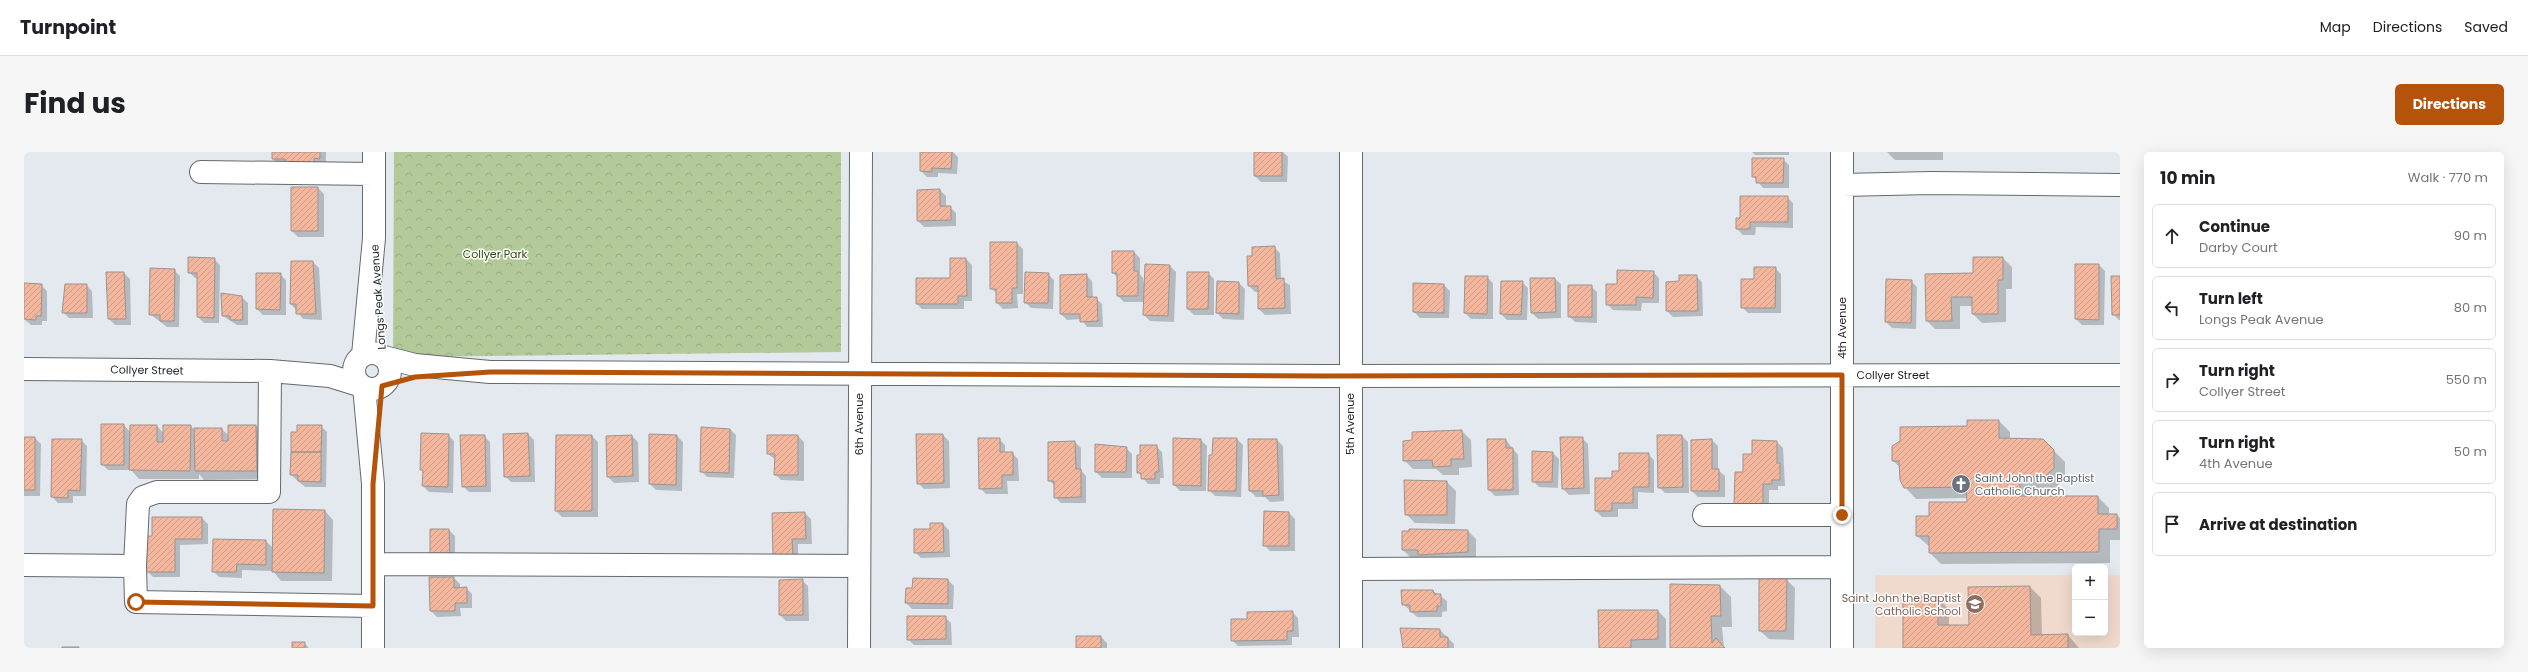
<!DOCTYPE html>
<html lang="en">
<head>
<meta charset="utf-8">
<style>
	:root { --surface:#fff; --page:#f6f6f6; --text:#202124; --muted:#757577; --line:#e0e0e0; --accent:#b45309 }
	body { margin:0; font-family:Poppins,sans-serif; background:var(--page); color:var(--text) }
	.controls { position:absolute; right:12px; bottom:12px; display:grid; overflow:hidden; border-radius:6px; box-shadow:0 4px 16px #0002 }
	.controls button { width:36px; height:36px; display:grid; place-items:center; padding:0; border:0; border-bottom:1px solid var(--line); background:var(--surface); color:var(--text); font:20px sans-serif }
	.stop { position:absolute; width:12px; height:12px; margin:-9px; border:3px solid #b45309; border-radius:50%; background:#fff }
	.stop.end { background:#b45309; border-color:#fff; box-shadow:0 1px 4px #0008 }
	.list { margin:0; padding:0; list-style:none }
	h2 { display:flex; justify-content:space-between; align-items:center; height:52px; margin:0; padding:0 16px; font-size:17px }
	h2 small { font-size:13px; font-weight:400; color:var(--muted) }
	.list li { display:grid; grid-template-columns:26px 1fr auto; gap:12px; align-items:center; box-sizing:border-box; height:64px; margin:0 8px 8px; padding:0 8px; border:1px solid var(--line); border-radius:6px }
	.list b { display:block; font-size:15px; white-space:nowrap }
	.list p { margin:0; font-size:13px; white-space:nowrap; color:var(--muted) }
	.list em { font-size:13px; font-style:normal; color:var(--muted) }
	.icon { flex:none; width:22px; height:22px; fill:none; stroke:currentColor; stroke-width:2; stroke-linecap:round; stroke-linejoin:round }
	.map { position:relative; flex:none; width:2096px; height:496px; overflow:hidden; border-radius:6px }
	header { display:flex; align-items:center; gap:24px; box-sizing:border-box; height:56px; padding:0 20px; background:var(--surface); border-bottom:1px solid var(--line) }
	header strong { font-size:19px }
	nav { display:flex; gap:22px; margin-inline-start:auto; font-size:14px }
	.intro { display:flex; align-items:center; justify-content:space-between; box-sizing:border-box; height:96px; padding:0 24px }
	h1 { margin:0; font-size:28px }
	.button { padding:10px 18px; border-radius:6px; background:var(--accent); color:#fff; font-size:14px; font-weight:700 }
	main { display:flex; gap:24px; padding:0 24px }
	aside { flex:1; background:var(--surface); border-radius:6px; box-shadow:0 4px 16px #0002 }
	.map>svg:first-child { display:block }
	.education { fill:#f0dacd }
	.forest { fill:url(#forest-crowns) }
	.shadow { fill:#0003 }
	.building { fill:url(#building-hatch); stroke:#9b9491 }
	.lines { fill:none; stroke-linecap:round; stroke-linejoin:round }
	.minor-casing { stroke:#64696e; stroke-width:24 }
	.minor { stroke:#fff; stroke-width:22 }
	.route { stroke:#b45309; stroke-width:5 }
	.labels { text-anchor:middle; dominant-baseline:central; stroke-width:3; stroke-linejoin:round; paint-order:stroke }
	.park-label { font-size:11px; fill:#32470a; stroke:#fff }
	.street-label { font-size:11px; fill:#1f2224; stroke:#fff }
	.worship-label { font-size:11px; fill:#5b616d; stroke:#fff; text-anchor:start }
	.education-label { font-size:11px; fill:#785e54; stroke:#fff; text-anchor:end }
</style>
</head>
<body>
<header>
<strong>Turnpoint</strong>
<nav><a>Map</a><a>Directions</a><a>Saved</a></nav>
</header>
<div class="intro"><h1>Find us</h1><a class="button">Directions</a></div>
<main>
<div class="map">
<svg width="2096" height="496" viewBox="0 0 2096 496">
	<defs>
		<pattern id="forest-crowns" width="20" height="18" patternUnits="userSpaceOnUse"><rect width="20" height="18" fill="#b4c999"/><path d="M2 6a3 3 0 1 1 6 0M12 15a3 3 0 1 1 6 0" fill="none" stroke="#9aac84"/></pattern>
		<pattern id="building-hatch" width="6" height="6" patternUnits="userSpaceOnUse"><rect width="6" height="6" fill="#f4b79d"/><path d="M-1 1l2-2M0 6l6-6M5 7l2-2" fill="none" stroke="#d19d87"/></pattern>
	</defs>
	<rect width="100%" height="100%" fill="#e3e9ef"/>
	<path class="education" d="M1851,423h200v58h30v-58h15v73h-245z"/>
	<path class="forest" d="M370,0h447v200l-448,5z"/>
	<path class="shadow" d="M249,0h53v12l-47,1 -6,-6z
		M897,0h32l5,5 -1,17 -19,-1v4h-11l-6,-6z
		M1231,0h28l5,5 -1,25h-26l-6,-6z
		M1728,0h37v3h-34z
		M1863,0h56v8h-48z
		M1759,7l6,6v23h-26l-10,-12z
		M294,36l6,6v43h-26l-6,-6z
		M916,38l6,6v11h4l6,6v13l-32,1 -6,-6z
		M1763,45l6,6v25l-37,-1 -1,8h-12l-6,-6z
		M993,91l6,6v45h-6l1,14 -15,1 -6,-6v-9l-6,-6z
		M1250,95l6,6 1,27 9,5 1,29 -26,1 -6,-6v-17h-4l-6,-6 4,-29z
		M1110,100l6,6v16l3,4 1,6 26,-18 6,6 -2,50 -24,-1 -6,-6 1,-13h-21l-6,-6v-18l-5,-5z
		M1979,106l9,9v22h-6v33l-24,1 -9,-9v-8h-13v23h-25l-8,-8 47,-47z
		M190,107l6,6 -1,58h-15l-6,-6v-39h-3l-6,-6z
		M942,107l6,6v36h-8v8h-42l-6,-6 35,-24z
		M289,110l6,6 3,52 -19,-1 -12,-15z
		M2075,113l6,6 -1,54h-22l-6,-6z
		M1751,116l6,6v39h-33l-6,-6 13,-27z
		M150,118l6,6 -1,51h-12l-17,-13z
		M1629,120l6,6v25h-17l-1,8 -28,-1 -6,-6 10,-19z
		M100,121l6,6 1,46h-16l-6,-6z
		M1184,121l6,6v36h-20l-6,-6z
		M256,122l6,6v35h-23l-6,-6z
		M1024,122l6,6 -1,29 -22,-1 -6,-6z
		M1062,123l6,6 1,17h3l6,6 1,23h-16l-6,-8 -14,1 -6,-6z
		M1672,124l6,6 1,34 -30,1 -6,-6 13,-29z
		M1442,125h21l6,6v36h-22l-6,-6z
		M2096,125v43h-1l-6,-6z
		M1531,127l6,5v34l-23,1 -6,-6z
		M1887,129l6,6 -1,42 -24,-1 -6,-6z
		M1194,130l21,1 6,6 -1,31 -21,-1 -6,-6z
		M1498,130l6,6 -1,32h-20l-6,-6z
		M0,132l17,1 6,6v30h-5v4h-11l-7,-6z
		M62,133l6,6 1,27h-24l-6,-6v-8h3z
		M1420,133l6,6 -1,27h-29l-6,-6z
		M1567,134l6,6v31l-22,-1 -6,-6z
		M218,145l6,6v22h-11l-14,-9z
		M1975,269l11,11v7l33,1 22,22v17l-10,9h-24v9h67l11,11v7h8l3,3v22h-10v23l-169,1 -11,-11v-6l-13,-11 13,-19 38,-14 -1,-5 -51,1 -11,-12 -4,-19 -8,-7 75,-34z
		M100,273l6,7 27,-6 7,8 27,-8 4,5 27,-2 7,7 27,-10 9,8v45l-61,1 -5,-6v5h-60l-8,-9h-23l-6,-6z
		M297,274l6,6 -1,55h-21l-14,-12 1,-42z
		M706,277l6,6 -2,43 -27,-1 -6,-6z
		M1438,279l9,9 1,27 -13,1v7h-16l-7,-6h-23l-9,-9z
		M398,282l26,1 6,6 -1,52 -24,-1 -6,-6 1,-13 -3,-3z
		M504,282l6,6 1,42h-24l-6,-6z
		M919,283l6,6 1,47 -26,1 -6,-6z
		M460,284l6,6 1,50h-22l-6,-6z
		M533,284h35l6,6v75h-36l-6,-6z
		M608,284l6,6 1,40 -25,1 -6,-6z
		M653,284l6,6 -1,49 -26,-1 -6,-6z
		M774,284l6,6v39l-23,-1 -6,-6 1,-14 -8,-6z
		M1658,284l6,6 1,51h-24l-6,-6z
		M0,286h11l6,6 -1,52h-16z
		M1558,286l6,6 2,50 -21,1 -6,-6z
		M975,287l6,6v8h7l6,6 1,22h-12l1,13h-22l-6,-6z
		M1150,287l27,1 6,6 -1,45h-26l-6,-6z
		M1213,287l6,6 -2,52 -26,-1 -6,-6 4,-34z
		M57,288l6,6 -1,50h-13v7h-15l-6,-6z
		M1225,288h28l6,6 1,55 -14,1 -5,-5h-9l-6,-6z
		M1482,288l12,15 1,40 -24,1 -6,-6z
		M1688,288l6,6v24l7,6v21h-27l-6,-6z
		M1051,290l6,6v22l5,6v27h-25l-6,-6v-11l-6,-6z
		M1753,290l6,6 2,38h-7v4h-9v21l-33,-38 8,1 9,-19z
		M1072,293l30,3 6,6v24h-30l-6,-6z
		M1132,294l6,6 2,26h-4v6h-12l-10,-12z
		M1529,301l6,6 -1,29 -19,-1 -6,-6z
		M1624,302l6,6v33l-16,-1v17h-20v8h-16l-6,-6v-32h17l7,-7z
		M1423,330l9,9 -1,33 -40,-1 -9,-9z
		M301,359l8,9 -1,61h-51l-8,-10 -31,-1v8l-23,-1 -6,-6 53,-30 7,7z
		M781,361l6,6 1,25h-14v18h-18z
		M1265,361l6,6v32h-25l-6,-6z
		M178,366l6,6v20l-28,1v32h-27l-6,-6 6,-34z
		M919,372l6,6 1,27 -29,1 -6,-6 16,-22z
		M425,378l6,6v26h-18z
		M1444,379l8,8v22l-64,-2 -9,-9z
		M430,426l6,6v4h6l6,6v14h-12l1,8 -24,1 -6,-6z
		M1762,427l9,9 -1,52 -25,-1 -9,-8z
		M778,428l6,6 1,35h-23l-6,-6z
		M924,428l6,6 -1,23h-41l-6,-6 7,-14z
		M1696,434l11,11 1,30h-10l2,21h-53z
		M2006,435l11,11 1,38 26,-1 11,13h-175l34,-50 11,11v17h21z
		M1409,439l14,10v10l-5,1v5h-25l-14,-13z
		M1634,459l8,8v29h-66z
		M1268,460l6,6 1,19h-7v8l-54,1 -6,-6 16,-20z
		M921,465l6,6 1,22h-38l-6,-6z
		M1377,477l39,1 14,14v4h-50z
		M1077,485l6,6v5h-30z
		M280,491l5,5h-16z"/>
	<path class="building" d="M248,0h48v7l-6,-1v13h-29v-12h-13z
		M896,0h32l-1,17 -19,-1v4l-12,-1z
		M1230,0h28v24h-28z
		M1728,6h32l-1,25h-27v-6h-4z
		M267,35h27v44h-27z
		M916,37v17h11v14l-34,1v-31z
		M1716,44h48v26h-38v7h-14v-11h4z
		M966,90h27v46h-5v15h-16v-14h-6z
		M1251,94l1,33 8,-1 1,30 -27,1v-23h-10l-1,-30h5v-9z
		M1088,99h22v20h4v25h-21v-23h-5z
		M164,105l27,1 -1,60 -17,-1v-44h-9z
		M1949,105h30v23h-5v34h-26v-17h-21l1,24h-26l-1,-47 48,-1z
		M926,106h16l1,38h-9v8h-42v-26h34z
		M267,109h22l3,53h-20v-10h-6z
		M1121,112l25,1 -2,51 -25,-1z
		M2051,112h24v56l-24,-1z
		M1730,115h22l-1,41h-34v-29h13z
		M126,116l25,1 -1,52h-14v-6h-11z
		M1593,118l37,1 -1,27 -17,-1v8h-30v-21h11z
		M82,120h18l2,47h-18z
		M1001,120l24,1 -1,30h-24z
		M1163,120h22l-1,37h-21z
		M232,121h25l-1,37 -24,-1z
		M1063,122v23h10l1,24 -18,1v-8h-20v-39z
		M1655,123h18l1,36h-32v-29l13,-1z
		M1441,124h23l-1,38 -23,-1z
		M2087,124h9v39h-8z
		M1506,126h25l1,34 -25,1z
		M1862,127l26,1 -1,43 -26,-1z
		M1193,129l22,1v32l-23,-1z
		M1477,129h22l-2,34 -21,-1z
		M0,131l18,1 -1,32h-5v4l-12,-1z
		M1389,131l31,1v29l-31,-1z
		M41,132h22v29h-25z
		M1544,133h24v32h-24z
		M197,141l21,3 1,24h-13v-4h-8z
		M1943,268h32v18l44,1 11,11v18l-10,9h-24v19h78v18h19v15h-18v23l-170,1v-17h-13v-20h13v-14h38l-1,-15 -62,1 -4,-8 -1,-19h-7v-15l8,-5v-14l67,-1z
		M77,272h23v41h-23z
		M106,273h27v17h6v-17h28l-1,46 -61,-1z
		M204,273h28l1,46h-62l-1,-43h28v13h6z
		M273,273h25l-1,27h-30v-20h6z
		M677,275l29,2 -1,44 -29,-1z
		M1438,278l2,29h-13v7l-18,1 -1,-7 -29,1v-20l9,-1v-8z
		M397,281l28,1 -1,53 -26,-1 1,-16h-3z
		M504,281l2,43 -26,1 -1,-43z
		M625,282l28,1 -1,50 -27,-1z
		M892,282h27l1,49 -27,1z
		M436,283h25l1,51 -24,1z
		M532,283h36v76h-37z
		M608,283l1,41 -26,1 -1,-41z
		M743,283h31v40h-24l1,-21h-8z
		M1633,283h25l1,52 -25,1z
		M0,285h11v53h-11z
		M1536,285h23l1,51 -22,1z
		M954,286h22v14h13v23h-11v13l-23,1z
		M1149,286l28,1v47l-28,-1z
		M1189,286h24l-1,53h-28l1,-36h3z
		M28,287h30l-2,52 -12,-1v8l-17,-1z
		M1224,287h29l2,56 -16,1v-5h-14z
		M1463,287h19v9h7v42h-25z
		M1688,287v30h7v22h-28v-51z
		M1728,288l25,1v22h3v17h-8v4h-9v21h-29l1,-33h8v-18h9z
		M1051,289l1,28h5v28l-27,1v-17h-6v-39z
		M1071,292l32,3 -1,25h-31z
		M1116,293h17l2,27h-4v7h-14v-6h-4v-18h3z
		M1508,299l21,1 -1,30h-20z
		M267,300h30v30l-23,-1v-6h-8z
		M1595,301h30v34h-16v16h-21v8h-17v-33h17v-7h7z
		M1380,328l43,1v34h-42z
		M249,357l52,1 -1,63 -52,-1z
		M1240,359l25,1v34h-26z
		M781,360l1,27h-14l1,17 -20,1 -1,-44z
		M128,365h50v22h-27v33h-29v-36h6z
		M906,371h13l1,29 -30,1v-24h16z
		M406,377h19l1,28h-20z
		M1385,377l59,1v22l-50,3v-5h-16v-19h7z
		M189,387l53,1v25l-29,-1 -1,8h-24z
		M405,425h25v11l13,-1v16h-12v8h-25z
		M889,426l35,1v25l-43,-1 1,-15h6z
		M1735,426h28l-1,53h-27z
		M779,427v36h-24v-35z
		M1646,432l50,1 1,31h-10l1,27 4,-5 9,10h-55z
		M2006,434l1,49 37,-1v14h-165v-51h35v28h31l-1,-38z
		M1377,438h32l1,4h7v12h-4v5l-27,1v-7h-8z
		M1574,458h60v29l-27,1v8h-32z
		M1269,459v20h-6v9l-56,1v-22h16v-7z
		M883,464h39v23l-39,1z
		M1376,476l40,1v8h8v11h-45z
		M1052,484h25v12h-25z
		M268,490h13v6h-13z
		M38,495h17v1h-17z"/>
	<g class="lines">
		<g class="minor-casing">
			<path id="minor" d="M177,20l173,2
				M1818,33l89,-2 189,2
				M330 219a18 18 0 1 1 36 0a18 18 0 1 1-36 0Z
				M339,203l11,-117v-86
				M360,205l31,8 75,7 836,4 794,-1
				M0,217l246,2 60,5 32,10
				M246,219l-1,121h-112l-14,5 -5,7 -3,62 1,36 237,4
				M340,235l9,97v164
				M1680,363h138
				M349,412l486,2
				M0,413l111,1
				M1327,417l491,-2
				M835,496l2,-496
				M1327,496v-496
				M1818,496v-496"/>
		</g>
		<use href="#minor" class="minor"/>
	</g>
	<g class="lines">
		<path class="route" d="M112,450l237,4v-122l9,-98 33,-9 75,-5 836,4 516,-1v140"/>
	</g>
	<defs>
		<g id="church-disc" transform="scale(1)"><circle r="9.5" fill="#6b7280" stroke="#fff"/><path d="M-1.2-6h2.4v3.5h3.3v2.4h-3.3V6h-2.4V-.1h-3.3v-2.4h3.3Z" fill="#fff"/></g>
		<g id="school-disc" transform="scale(1)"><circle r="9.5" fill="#8d6e63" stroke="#fff"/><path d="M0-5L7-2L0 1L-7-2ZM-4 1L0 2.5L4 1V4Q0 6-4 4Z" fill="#fff"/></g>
	</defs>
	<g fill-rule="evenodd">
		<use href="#church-disc" x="1937" y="332"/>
		<use href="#school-disc" x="1951" y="452"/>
	</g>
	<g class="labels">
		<g class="park-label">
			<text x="471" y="102">Collyer Park</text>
		</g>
		<g class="street-label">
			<text transform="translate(354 145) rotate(-94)">Longs Peak Avenue</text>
			<text transform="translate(1818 176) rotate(-90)">4th Avenue</text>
			<text transform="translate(123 218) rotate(1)">Collyer Street</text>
			<text x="1869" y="223">Collyer Street</text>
			<text transform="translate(835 272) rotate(-90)">6th Avenue</text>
			<text transform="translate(1326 272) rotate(-90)">5th Avenue</text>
		</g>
		<g class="worship-label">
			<text x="1951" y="326">Saint John the Baptist<tspan x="1951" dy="13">Catholic Church</tspan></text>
		</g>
		<g class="education-label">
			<text x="1937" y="446">Saint John the Baptist<tspan x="1937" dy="13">Catholic School</tspan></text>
		</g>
	</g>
</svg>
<div class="controls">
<button>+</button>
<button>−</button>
</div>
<div class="stop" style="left:112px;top:450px"></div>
<div class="stop end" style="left:1818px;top:363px"></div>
</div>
<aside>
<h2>10 min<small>Walk · 770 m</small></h2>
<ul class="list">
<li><svg class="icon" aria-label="ahead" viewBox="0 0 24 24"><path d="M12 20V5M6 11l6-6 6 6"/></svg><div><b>Continue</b><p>Darby Court</p></div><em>90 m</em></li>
<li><svg class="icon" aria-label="left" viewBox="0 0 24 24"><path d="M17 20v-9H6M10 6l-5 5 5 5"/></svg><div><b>Turn left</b><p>Longs Peak Avenue</p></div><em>80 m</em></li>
<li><svg class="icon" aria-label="right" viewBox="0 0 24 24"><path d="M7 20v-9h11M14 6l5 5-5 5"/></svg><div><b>Turn right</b><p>Collyer Street</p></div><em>550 m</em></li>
<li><svg class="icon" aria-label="right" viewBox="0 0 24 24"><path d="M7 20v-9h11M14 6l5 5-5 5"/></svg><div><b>Turn right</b><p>4th Avenue</p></div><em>50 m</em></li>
<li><svg class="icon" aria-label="arrive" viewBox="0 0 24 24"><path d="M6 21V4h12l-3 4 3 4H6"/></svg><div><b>Arrive at destination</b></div></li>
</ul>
</aside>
</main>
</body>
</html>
